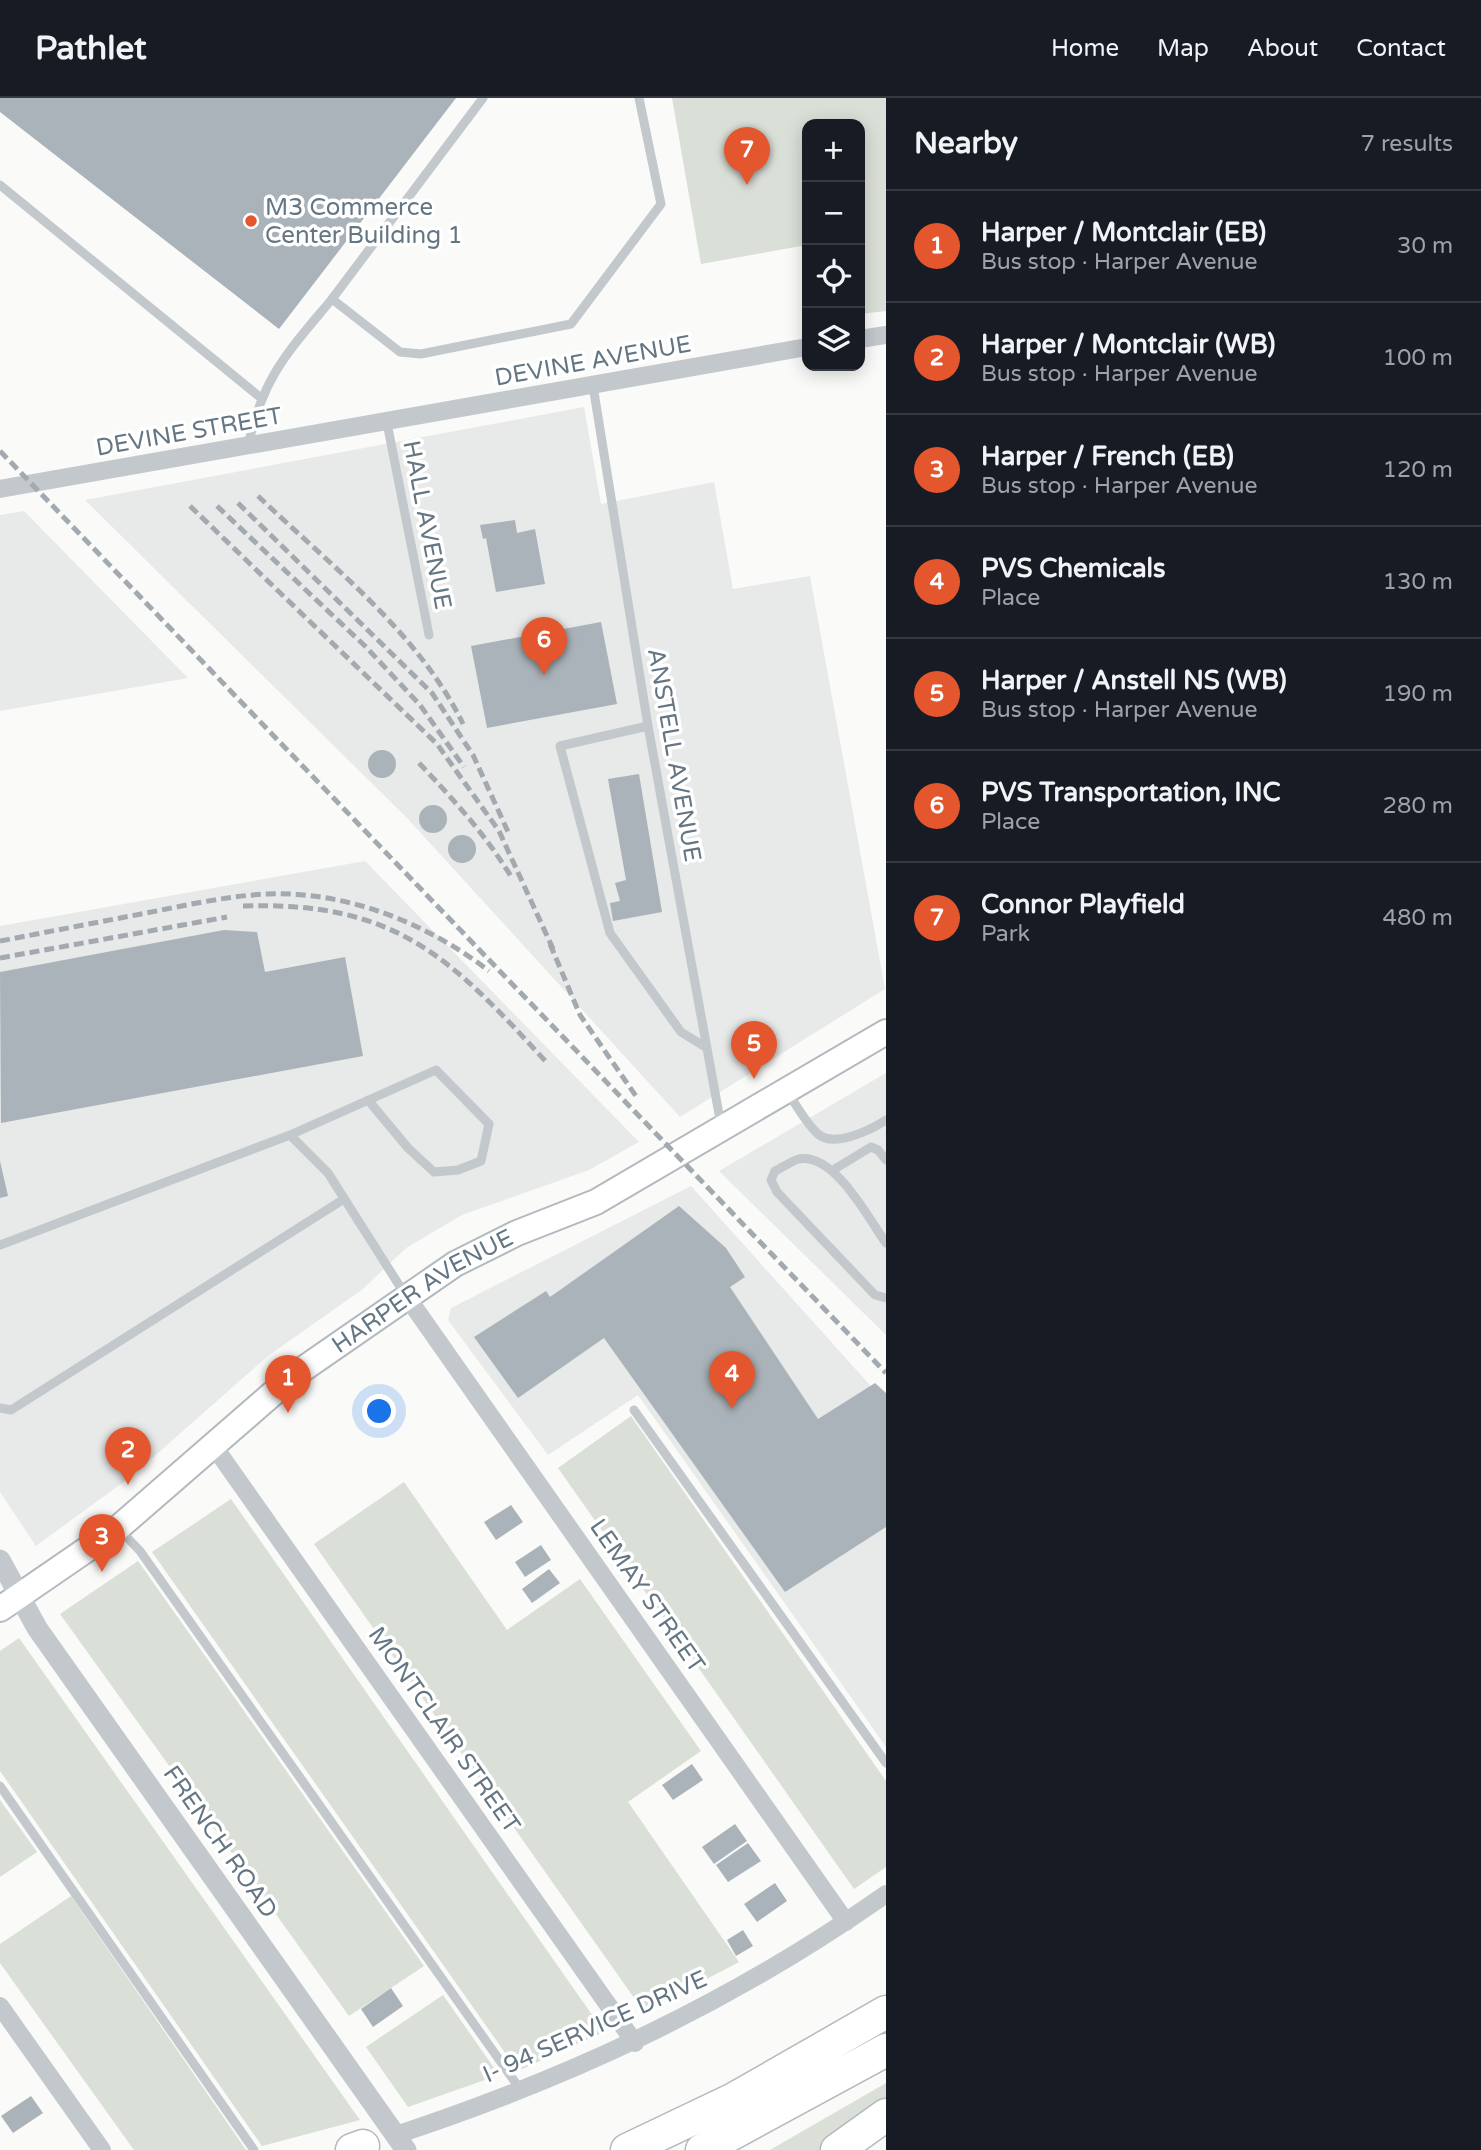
<!DOCTYPE html>
<html lang="en">
<head>
<meta charset="utf-8">
<style>
	:root { --surface:#171b24; --page:#20242c; --text:#f1f3f6; --muted:#9ea1a6; --line:#363941; --accent:#e4572e }
	body { margin:0; font-family:"Varela Round",sans-serif; background:var(--page); color:var(--text) }
	.controls { position:absolute; right:21px; top:21px; display:grid; overflow:hidden; border-radius:14px; box-shadow:0 4px 18px #0003 }
	.controls button { width:63px; height:63px; display:grid; place-items:center; padding:0; border:0; border-bottom:2px solid var(--line); background:var(--surface); color:var(--text); font:35px sans-serif }
	.you { position:absolute; left:380px; top:1314px; width:24px; height:24px; margin:-18px; border:5px solid #fff; border-radius:50%; background:#1a73e8; box-shadow:0 0 0 10px #1a73e833 }
	.badge { display:grid; place-items:center; width:46px; height:46px; border-radius:50%; background:var(--accent); color:#fff; font-size:23px; font-weight:700 }
	.pin { position:absolute; translate:-50% -58px; filter:drop-shadow(0 2px 4px #0008) }
	.pin::after { content:''; position:absolute; top:37px; width:24px; height:21px; background:inherit; clip-path:polygon(0 0,100% 0,50% 100%) }
	.list { margin:0; padding:0; list-style:none }
	h2 { display:flex; justify-content:space-between; align-items:center; height:91px; margin:0; padding:0 28px; font-size:30px }
	h2 small { font-size:23px; font-weight:400; color:var(--muted) }
	.list li { display:grid; grid-template-columns:46px 1fr auto; gap:21px; align-items:center; box-sizing:border-box; height:112px; padding:0 28px; border-top:2px solid var(--line) }
	.list b { display:block; font-size:26px; white-space:nowrap }
	.list p { margin:0; font-size:23px; white-space:nowrap; color:var(--muted) }
	.list em { font-size:23px; font-style:normal; color:var(--muted) }
	.icon { flex:none; width:38px; height:38px; fill:none; stroke:currentColor; stroke-width:2; stroke-linecap:round; stroke-linejoin:round }
	.map { position:relative; flex:none; width:886px; height:2052px; overflow:hidden }
	header { display:flex; align-items:center; gap:42px; box-sizing:border-box; height:98px; padding:0 35px; background:var(--surface); border-bottom:2px solid var(--line) }
	header strong { font-size:33px }
	nav { display:flex; gap:38px; margin-inline-start:auto; font-size:24px }
	main { display:flex }
	aside { flex:1; background:var(--surface) }
	.map>svg:first-child { display:block }
	.built { fill:#e8e9e9 }
	.green { fill:#dadfd7 }
	.building { fill:#aab3b9 }
	.lines { fill:none; stroke-linecap:round; stroke-linejoin:round }
	.secondary-casing { stroke:#b3babf; stroke-width:28 }
	.motorway-casing { stroke:#b4b9bd; stroke-width:35 }
	.service { stroke:#c3c8cc; stroke-width:9 }
	.minor { stroke:#c3c8cc; stroke-width:18 }
	.tertiary { stroke:#c3c8cc; stroke-width:21 }
	.secondary { stroke:#fff; stroke-width:24 }
	.motorway { stroke:#fff; stroke-width:32 }
	.rail { stroke:#a2aab0; stroke-width:5; stroke-dasharray:10 5; stroke-linecap:butt }
	.poi-dot { fill:#e4572e; stroke:#fff; stroke-width:2.5 }
	.labels { text-anchor:middle; dominant-baseline:central; stroke-width:7; stroke-linejoin:round; paint-order:stroke }
	.poi-label { font-size:24px; fill:#657683; stroke:#fff; text-anchor:start }
	.street-label { font-size:24px; fill:#657683; stroke:#fff }
</style>
</head>
<body>
<header>
<strong>Pathlet</strong>
<nav><a>Home</a><a>Map</a><a>About</a><a>Contact</a></nav>
</header>
<main>
<div class="map">
<svg width="886" height="2052" viewBox="0 0 886 2052">
	<rect width="100%" height="100%" fill="#fafaf8"/>
	<path class="built" d="M584,309l17,97 113,-22 19,107 77,-13 75,413 -205,128 -272,-298 -323,-319z
		M24,413l164,167 -188,33v-196z
		M365,763l274,281 -50,28 -127,45 -56,33 -43,41 -95,67 -135,119 -97,71 -36,-54v-566z
		M886,975v262l-167,-164z
		M691,1088l195,217v344l-248,-352 -90,60 -100,-135 3,-12z"/>
	<path class="green" d="M672,0h214v213l-26,3v-190h-53v121l-106,19z
		M631,1318l255,365v86l-32,22 -296,-421z
		M404,1384l103,148 73,-51 121,172 -73,51 111,160 -95,50 -330,-468z
		M231,1401l373,533 -86,39 -366,-519z
		M138,1463l286,405 -75,50 -289,-402z
		M19,1540l341,482 -98,26 -262,-375v-120z
		M0,1702l37,52 -37,25z
		M71,1798l175,254h-112l-134,-187v-19z
		M443,1897l56,80 -91,32 -42,-60z
		M886,1985v28l-58,39h-58z"/>
	<path class="building" d="M0,0h456l-177,231 -279,-217z
		M515,422l2,13 18,-4 10,55 -49,8 -10,-54 -3,1 -3,-14z
		M601,524l16,82 -130,24 -16,-82z
		M368 666a14 14 0 1 1 28 0a14 14 0 1 1-28 0Z
		M639,676l23,138 -49,9 -3,-18 10,-2 -5,-18 11,-3 -18,-101z
		M419 721a14 14 0 1 1 28 0a14 14 0 1 1-28 0Z
		M448 751a14 14 0 1 1 28 0a14 14 0 1 1-28 0Z
		M224,832l33,2 8,40 80,-15 18,99 -362,67 -1,-151z
		M0,1063l8,35 -8,2z
		M679,1108l47,42 19,29 -15,10 88,132 57,-36 11,10v134l-101,65 -181,-254 -86,60 -44,-61 72,-46 4,6z
		M511,1407l12,17 -27,18 -12,-18z
		M541,1447l10,15 -26,17 -10,-15z
		M549,1471l11,14 -28,20 -10,-14z
		M692,1666l11,16 -30,20 -11,-15z
		M735,1726l12,17 -33,23 -12,-17z
		M748,1745l13,18 -33,21 -12,-17z
		M775,1785l12,18 -30,21 -13,-18z
		M743,1832l10,16 -17,10 -9,-16z
		M391,1890l12,18 -30,21 -12,-18z
		M31,1998l12,17 -30,20 -12,-17z"/>
	<g class="lines">
		<g class="secondary-casing">
			<g id="secondary">
				<path id="s1" d="M0,1511l118,-81 175,-152 162,-112 62,-31 79,-31 290,-170"/>
			</g>
		</g>
		<g class="motorway-casing">
			<path id="motorway" d="M352,2052l11,-4
				M627,2052l107,-51 152,-87
				M702,2052l184,-100
				M837,2052l49,-35"/>
		</g>
		<path class="service" d="M483,0l-151,201 68,53 21,2 150,-30 90,-120 -22,-106
			M0,87l261,213
			M593,288l55,340 73,399
			M387,325l42,212
			M248,348c15,-70 40,-94 84,-147
			M648,628l-88,20 50,187 71,99 26,16
			M788,995c9,13 18,30 30,41 16,14 53,-4 68,-14
			M290,1037l146,-65 53,54 -8,37 -23,9 -24,2 -26,-24 -40,-48
			M833,1072l38,-23 7,3 8,10
			M886,1145c-18,-25 -51,-90 -87,-84 -8,2 -17,9 -24,12l-4,9 6,12 98,103 11,3
			M0,1147l290,-110 38,38 78,123
			M0,1310l11,2 333,-211
			M634,1312l252,353
			M119,1431l21,22 382,541
			M0,1688l254,364"/>
		<path class="minor" d="M860,241l26,-4
			M0,391l807,-142
			M407,1199l439,625
			M213,1347l422,598
			M0,1908l102,144
			M396,2037c176,-58 338,-134 490,-241"/>
		<path class="tertiary" d="M0,1462l37,68 369,522"/>
		<use href="#secondary" class="secondary"/>
		<use href="#motorway" class="motorway"/>
		<path class="rail" d="M0,353l886,922
			M258,398c71,68 161,137 205,228
			M238,405l194,190 41,62 36,79
			M190,408l247,238 62,87 55,120
			M217,408l148,140 55,59 44,62
			M419,665c34,36 67,72 93,115
			M243,808c154,-5 208,52 305,158
			M0,843c47,-9 94,-18 141,-27 42,-8 84,-18 126,-20 80,-3 160,29 222,77
			M550,846l30,71 58,84
			M0,860l227,-41"/>
	</g>
	<circle class="poi-dot" cx="251" cy="123" r="7"/>
	<g class="labels">
		<g class="poi-label">
			<text x="265" y="109">M3 Commerce<tspan x="265" dy="28">Center Building 1</tspan></text>
		</g>
		<g class="street-label">
			<text transform="translate(593 263) rotate(-10)">DEVINE AVENUE</text>
			<text transform="translate(189 334) rotate(-10)">DEVINE STREET</text>
			<text transform="translate(427 427) rotate(79)">HALL AVENUE</text>
			<text transform="translate(674 657) rotate(80)">ANSTELL AVENUE</text>
			<text stroke="none"><textPath href="#s1" startOffset="530">HARPER AVENUE</textPath></text>
			<text transform="translate(647 1498) rotate(55)">LEMAY STREET</text>
			<text transform="translate(444 1632) rotate(55)">MONTCLAIR STREET</text>
			<text transform="translate(220 1744) rotate(55)">FRENCH ROAD</text>
			<text transform="translate(595 1929) rotate(-24)">I- 94 SERVICE DRIVE</text>
		</g>
	</g>
</svg>
<div class="controls">
<button>+</button>
<button>−</button>
<button><svg class="icon" aria-label="locate" viewBox="0 0 24 24"><circle cx="12" cy="12" r="6"/><path d="M12 2v4M12 18v4M2 12h4M18 12h4"/></svg></button>
<button><svg class="icon" aria-label="layers" viewBox="0 0 24 24"><path d="M12 4l9 5-9 5-9-5zM3 14l9 5 9-5"/></svg></button>
</div>
<div class="you"></div>
<div class="pin badge" style="left:288px;top:1315px">1</div>
<div class="pin badge" style="left:128px;top:1387px">2</div>
<div class="pin badge" style="left:102px;top:1474px">3</div>
<div class="pin badge" style="left:732px;top:1311px">4</div>
<div class="pin badge" style="left:754px;top:981px">5</div>
<div class="pin badge" style="left:544px;top:577px">6</div>
<div class="pin badge" style="left:747px;top:87px">7</div>
</div>
<aside>
<h2>Nearby<small>7 results</small></h2>
<ul class="list">
<li><span class="badge">1</span><div><b>Harper / Montclair (EB)</b><p>Bus stop · Harper Avenue</p></div><em>30 m</em></li>
<li><span class="badge">2</span><div><b>Harper / Montclair (WB)</b><p>Bus stop · Harper Avenue</p></div><em>100 m</em></li>
<li><span class="badge">3</span><div><b>Harper / French (EB)</b><p>Bus stop · Harper Avenue</p></div><em>120 m</em></li>
<li><span class="badge">4</span><div><b>PVS Chemicals</b><p>Place</p></div><em>130 m</em></li>
<li><span class="badge">5</span><div><b>Harper / Anstell NS (WB)</b><p>Bus stop · Harper Avenue</p></div><em>190 m</em></li>
<li><span class="badge">6</span><div><b>PVS Transportation, INC</b><p>Place</p></div><em>280 m</em></li>
<li><span class="badge">7</span><div><b>Connor Playfield</b><p>Park</p></div><em>480 m</em></li>
</ul>
</aside>
</main>
</body>
</html>
